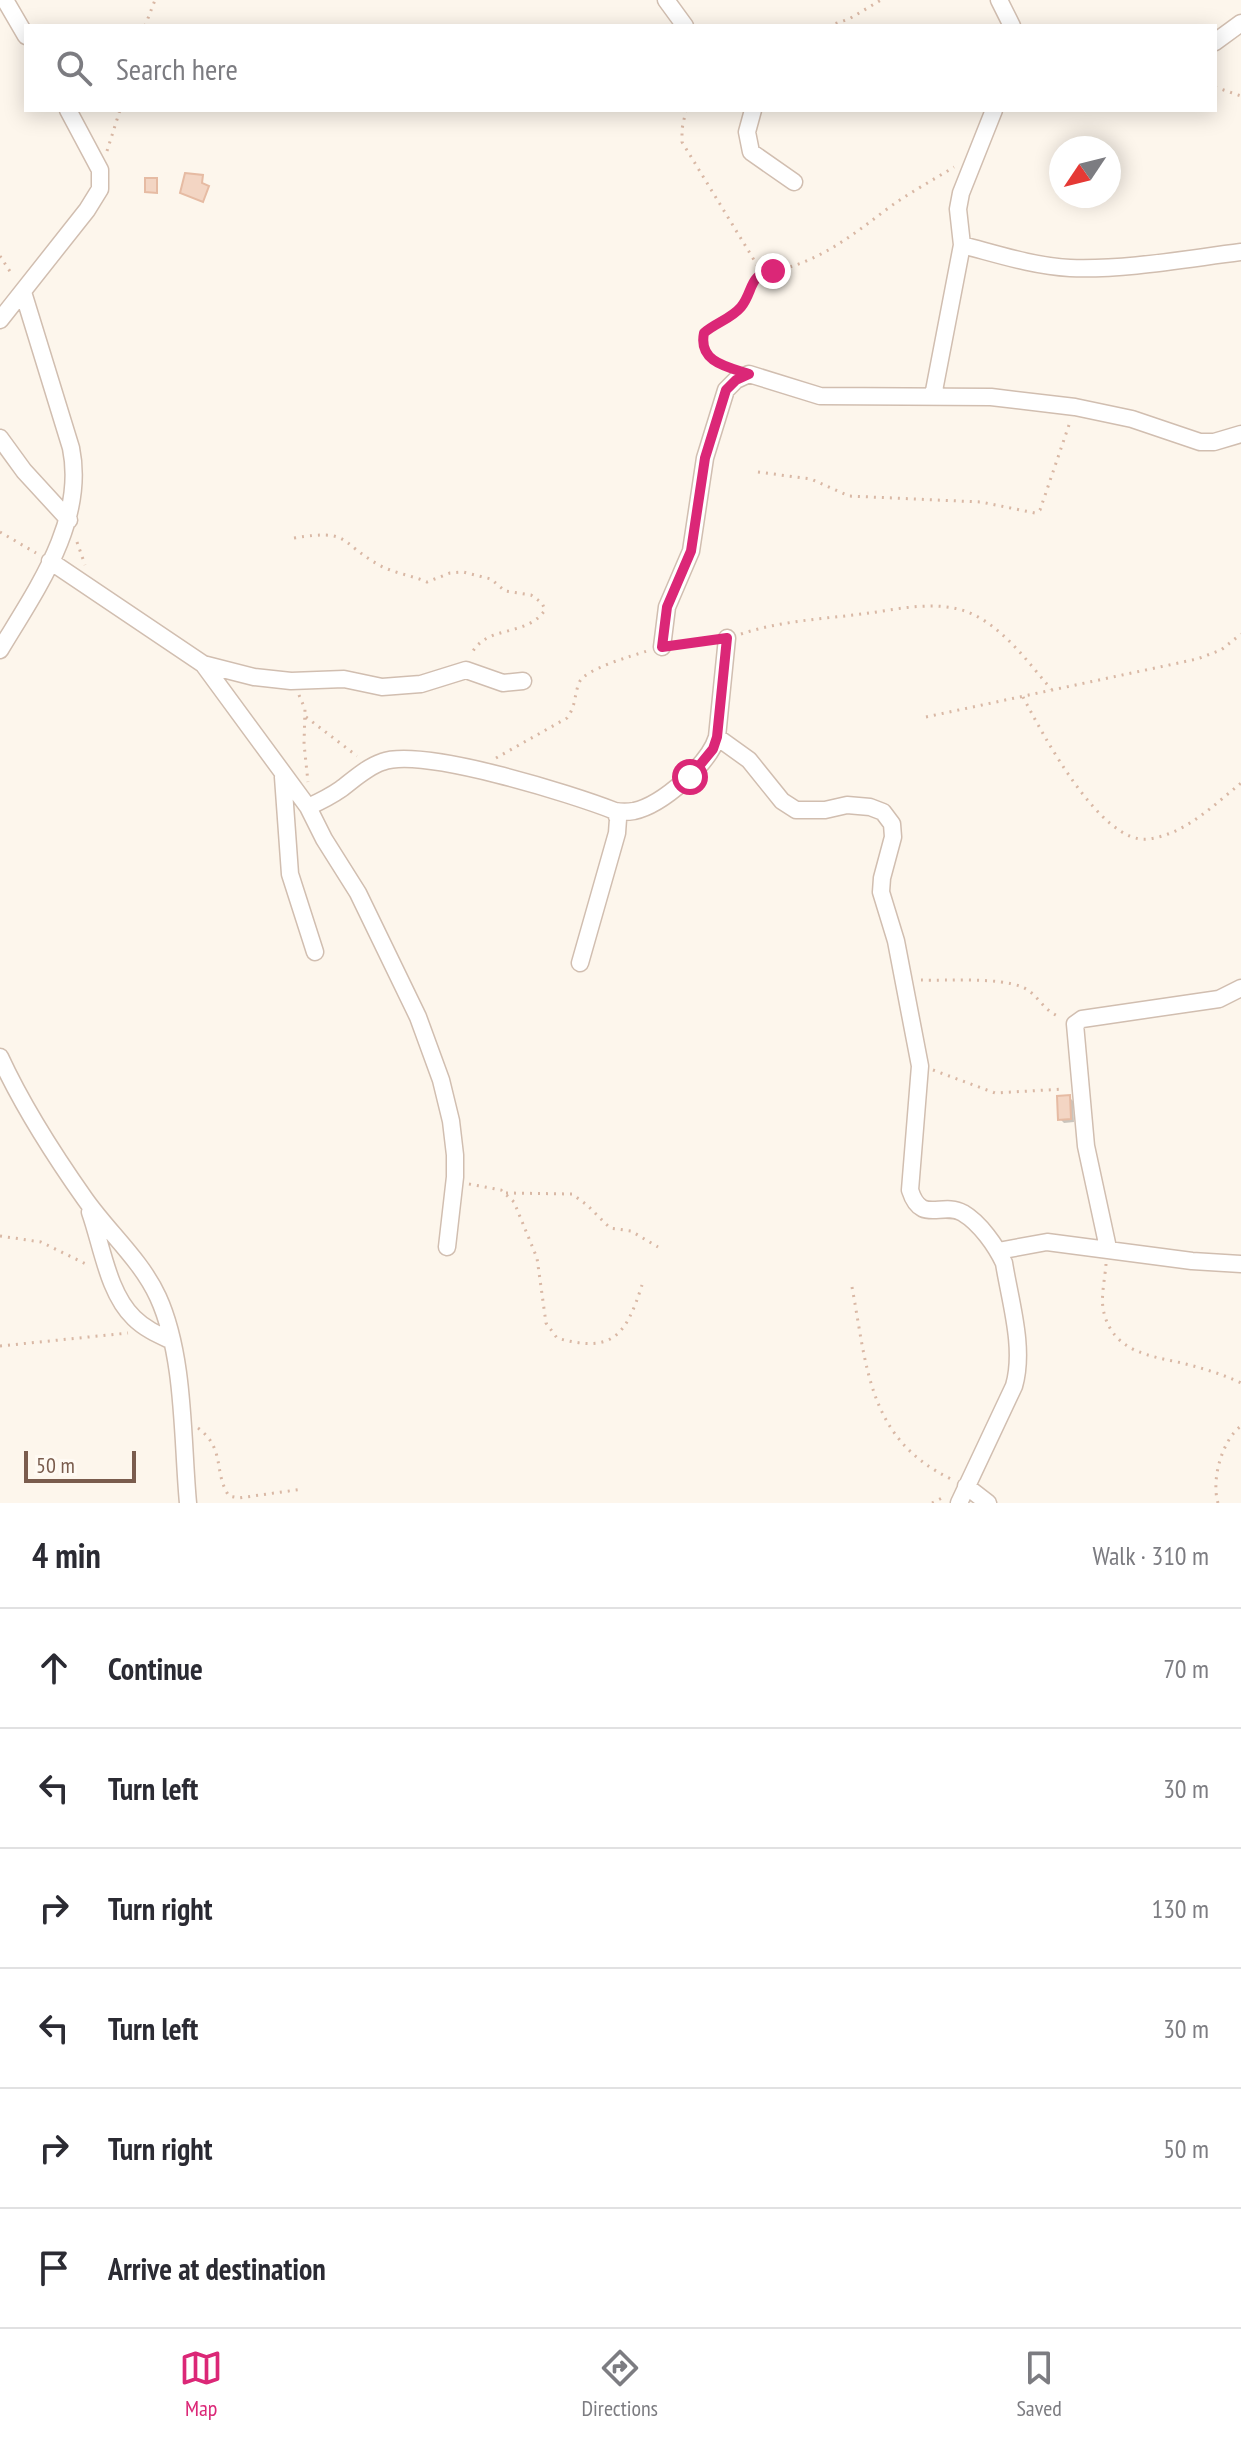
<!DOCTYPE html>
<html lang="en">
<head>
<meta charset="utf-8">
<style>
	:root { --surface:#fff; --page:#f7f7f7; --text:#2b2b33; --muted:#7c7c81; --line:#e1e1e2; --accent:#db2777 }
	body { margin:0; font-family:"PT Sans Narrow",sans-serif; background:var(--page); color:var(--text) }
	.compass { position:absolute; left:1049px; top:136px; width:72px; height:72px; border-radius:50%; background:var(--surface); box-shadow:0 4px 20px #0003; rotate:235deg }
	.scale { position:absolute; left:24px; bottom:20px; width:112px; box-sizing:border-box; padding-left:8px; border:4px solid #7a5c4d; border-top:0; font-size:22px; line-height:28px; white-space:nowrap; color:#7a5c4d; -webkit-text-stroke:6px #fffaf3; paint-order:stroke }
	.stop { position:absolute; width:24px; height:24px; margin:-18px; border:6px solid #db2777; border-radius:50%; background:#fff }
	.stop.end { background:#db2777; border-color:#fff; box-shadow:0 2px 8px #0008 }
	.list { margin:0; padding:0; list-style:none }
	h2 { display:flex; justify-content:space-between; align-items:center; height:104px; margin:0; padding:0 32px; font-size:34px }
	h2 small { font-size:26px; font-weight:400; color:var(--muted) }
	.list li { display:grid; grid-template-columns:52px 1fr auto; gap:24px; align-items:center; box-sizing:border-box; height:120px; padding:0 32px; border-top:2px solid var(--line) }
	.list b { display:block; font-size:30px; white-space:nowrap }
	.list em { font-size:26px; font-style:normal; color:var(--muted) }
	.icon { flex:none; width:44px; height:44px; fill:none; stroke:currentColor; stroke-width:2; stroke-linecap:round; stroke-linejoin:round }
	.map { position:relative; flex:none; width:1241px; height:1503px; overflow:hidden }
	.search { position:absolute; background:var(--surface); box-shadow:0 4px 20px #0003; left:24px; right:24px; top:24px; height:88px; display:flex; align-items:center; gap:20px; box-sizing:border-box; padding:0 28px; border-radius:0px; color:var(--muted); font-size:30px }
	.sheet { height:824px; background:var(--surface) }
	nav { display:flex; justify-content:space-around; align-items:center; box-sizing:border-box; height:112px; border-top:2px solid var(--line); background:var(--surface); font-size:22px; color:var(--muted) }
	nav a { display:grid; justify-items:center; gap:4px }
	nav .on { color:var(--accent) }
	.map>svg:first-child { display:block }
	.shadow { fill:#0003 }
	.building { fill:#f3d5c3; stroke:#e6bba3; stroke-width:2 }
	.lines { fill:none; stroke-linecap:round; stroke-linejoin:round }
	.minor-casing { stroke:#d1beb0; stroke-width:19 }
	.path { stroke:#d9b8a5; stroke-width:3; stroke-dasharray:2 6; stroke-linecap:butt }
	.minor { stroke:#fff; stroke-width:16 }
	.route { stroke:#db2777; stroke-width:10 }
</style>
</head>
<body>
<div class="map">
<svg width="1241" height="1503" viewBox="0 0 1241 1503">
	<rect width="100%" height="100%" fill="#fdf6ec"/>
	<path class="shadow" d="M1069,1097l4,4 1,21 -10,1 -4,-4z"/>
	<path class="building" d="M185,173l18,2 -1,8 7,3 -6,16 -23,-9z
		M145,178h12v15l-12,-1z
		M1070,1095l1,24 -13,1 -1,-24z"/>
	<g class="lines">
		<g class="minor-casing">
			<path id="minor" d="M5,0l21,36
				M666,0l19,26
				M999,0l13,26
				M1215,42l26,-19
				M753,110l-6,22 4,20 43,30
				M962,245c35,9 71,21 108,23 56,2 115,-9 171,-16
				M0,320l87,-110 13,-21v-19l-32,-60
				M933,396l29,-151 -4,-36 3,-16 33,-83
				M0,438l24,33 45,49
				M50,561l153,103 105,143 16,32 34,54 60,124 23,63 10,41 4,34v22l-8,70
				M662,647l5,-40 24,-56 14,-93 21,-68 10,-10 13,-6 71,22 171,1 84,10 57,12 68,23h14l27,-8
				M0,650c36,-60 86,-129 71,-202l-48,-156
				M203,664l51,13 37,4 53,-2 38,8 39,-3 45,-14 37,13 20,-2
				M717,737l32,23 33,41 14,9h29l22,-5 23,2 13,5 9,12 1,13 -11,41 -1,14 15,49 24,125 -10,124c11,35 31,11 53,23 17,10 33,33 41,50 6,38 21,85 10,123l-55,117
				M283,777l7,97 25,78
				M308,807c11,-5 23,-11 33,-18 12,-9 26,-22 41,-27 40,-15 190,32 233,49l3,8 -1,14 -37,130
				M615,811c6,1 13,1 19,0 28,-6 75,-47 83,-74l10,-99
				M0,1057c23,50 54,98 85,142 24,34 56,61 73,98 27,59 24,142 30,206
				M90,1212c12,34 18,81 44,106 11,11 25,17 38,23
				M1108,1248l-22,-102 -11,-122 7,-5 137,-20 22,-11
				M998,1251l49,-9 145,19 49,3
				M966,1486l22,17"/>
		</g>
		<path class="path" d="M145,26l10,-26
			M828,26l21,-7 32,-19
			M1215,87l26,9
			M686,110l-4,19v13l80,131
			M107,151l13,-41
			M0,256l13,20
			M727,367c-17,-6 -27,-15 -23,-34l31,-20 27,-40c53,-7 88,-36 129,-67 20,-14 42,-26 63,-39
			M758,472l53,7 38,17 132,6 54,11 5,-3 30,-88
			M0,532l36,21
			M294,538c57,-9 43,3 85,27 14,8 32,10 48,17l23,-9 13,-1 28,7 14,12 26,4 11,8 3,7c-19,28 -60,14 -74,45
			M77,542l8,23
			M741,634c39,-13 80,-15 121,-20 33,-4 70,-14 103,-3 36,13 62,50 86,78
			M678,646l36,-7
			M299,695l6,14 -1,35 4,38
			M1023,697c19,36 78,148 125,142 36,-4 66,-34 93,-56
			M306,717l51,39
			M926,717l271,-58 24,-9 20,-16
			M496,758l71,-40c9,-12 7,-22 12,-35 5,-14 53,-27 68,-32
			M921,980c27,1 77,-3 101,7 16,6 21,25 39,30
			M933,1070l62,23 69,-4
			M469,1184l32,6 13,12 23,56 9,65 11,15c56,16 69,-3 85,-53
			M506,1193l66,1 15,11 23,23 21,3 27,16
			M0,1236l41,6 49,24
			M1106,1264c-1,15 -6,35 -2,49 10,39 46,43 78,50 20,5 40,11 59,20
			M852,1287c15,80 16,152 99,192
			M0,1346l128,-13
			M198,1428c28,21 15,44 31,68l10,2 64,-9
			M932,1503l12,-6
			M1218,1503c-7,-23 4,-63 23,-77"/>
		<use href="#minor" class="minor"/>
	</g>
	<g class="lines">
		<path class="route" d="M690,777l23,-28 4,-12 10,-99 -65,9 5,-40 24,-56 14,-93 21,-68 10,-10 13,-6c-22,-7 -51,-12 -45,-41 11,-10 27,-14 37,-26 13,-16 7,-33 32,-36"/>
	</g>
</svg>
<svg class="compass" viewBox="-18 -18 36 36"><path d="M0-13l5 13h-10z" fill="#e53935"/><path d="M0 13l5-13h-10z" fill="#7c7c81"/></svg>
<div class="scale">50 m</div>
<div class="stop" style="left:690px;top:777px"></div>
<div class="stop end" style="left:773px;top:271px"></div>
<div class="search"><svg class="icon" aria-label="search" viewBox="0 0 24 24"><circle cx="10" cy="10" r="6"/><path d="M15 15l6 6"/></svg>Search here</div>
</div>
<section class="sheet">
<h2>4 min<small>Walk · 310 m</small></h2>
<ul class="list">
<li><svg class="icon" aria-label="ahead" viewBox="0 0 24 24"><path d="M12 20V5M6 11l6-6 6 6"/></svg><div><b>Continue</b></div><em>70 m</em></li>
<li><svg class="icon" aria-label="left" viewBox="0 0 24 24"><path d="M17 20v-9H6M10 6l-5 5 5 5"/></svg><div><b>Turn left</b></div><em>30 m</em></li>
<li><svg class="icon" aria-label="right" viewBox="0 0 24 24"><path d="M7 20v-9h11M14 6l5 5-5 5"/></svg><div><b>Turn right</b></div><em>130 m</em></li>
<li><svg class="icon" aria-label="left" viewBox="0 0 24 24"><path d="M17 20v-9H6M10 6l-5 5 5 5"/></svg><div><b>Turn left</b></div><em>30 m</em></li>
<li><svg class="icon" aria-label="right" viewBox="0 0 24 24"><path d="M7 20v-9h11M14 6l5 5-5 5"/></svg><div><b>Turn right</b></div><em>50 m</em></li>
<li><svg class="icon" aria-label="arrive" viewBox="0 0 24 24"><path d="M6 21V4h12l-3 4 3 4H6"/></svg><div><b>Arrive at destination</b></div></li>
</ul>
</section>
<nav>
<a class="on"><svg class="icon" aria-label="map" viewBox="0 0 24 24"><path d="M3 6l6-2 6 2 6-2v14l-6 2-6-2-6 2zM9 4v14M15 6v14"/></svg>Map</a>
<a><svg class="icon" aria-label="directions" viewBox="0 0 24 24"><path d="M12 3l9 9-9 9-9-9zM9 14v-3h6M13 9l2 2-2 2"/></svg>Directions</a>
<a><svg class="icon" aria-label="saved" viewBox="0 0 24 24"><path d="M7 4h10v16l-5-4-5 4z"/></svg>Saved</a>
</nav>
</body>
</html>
